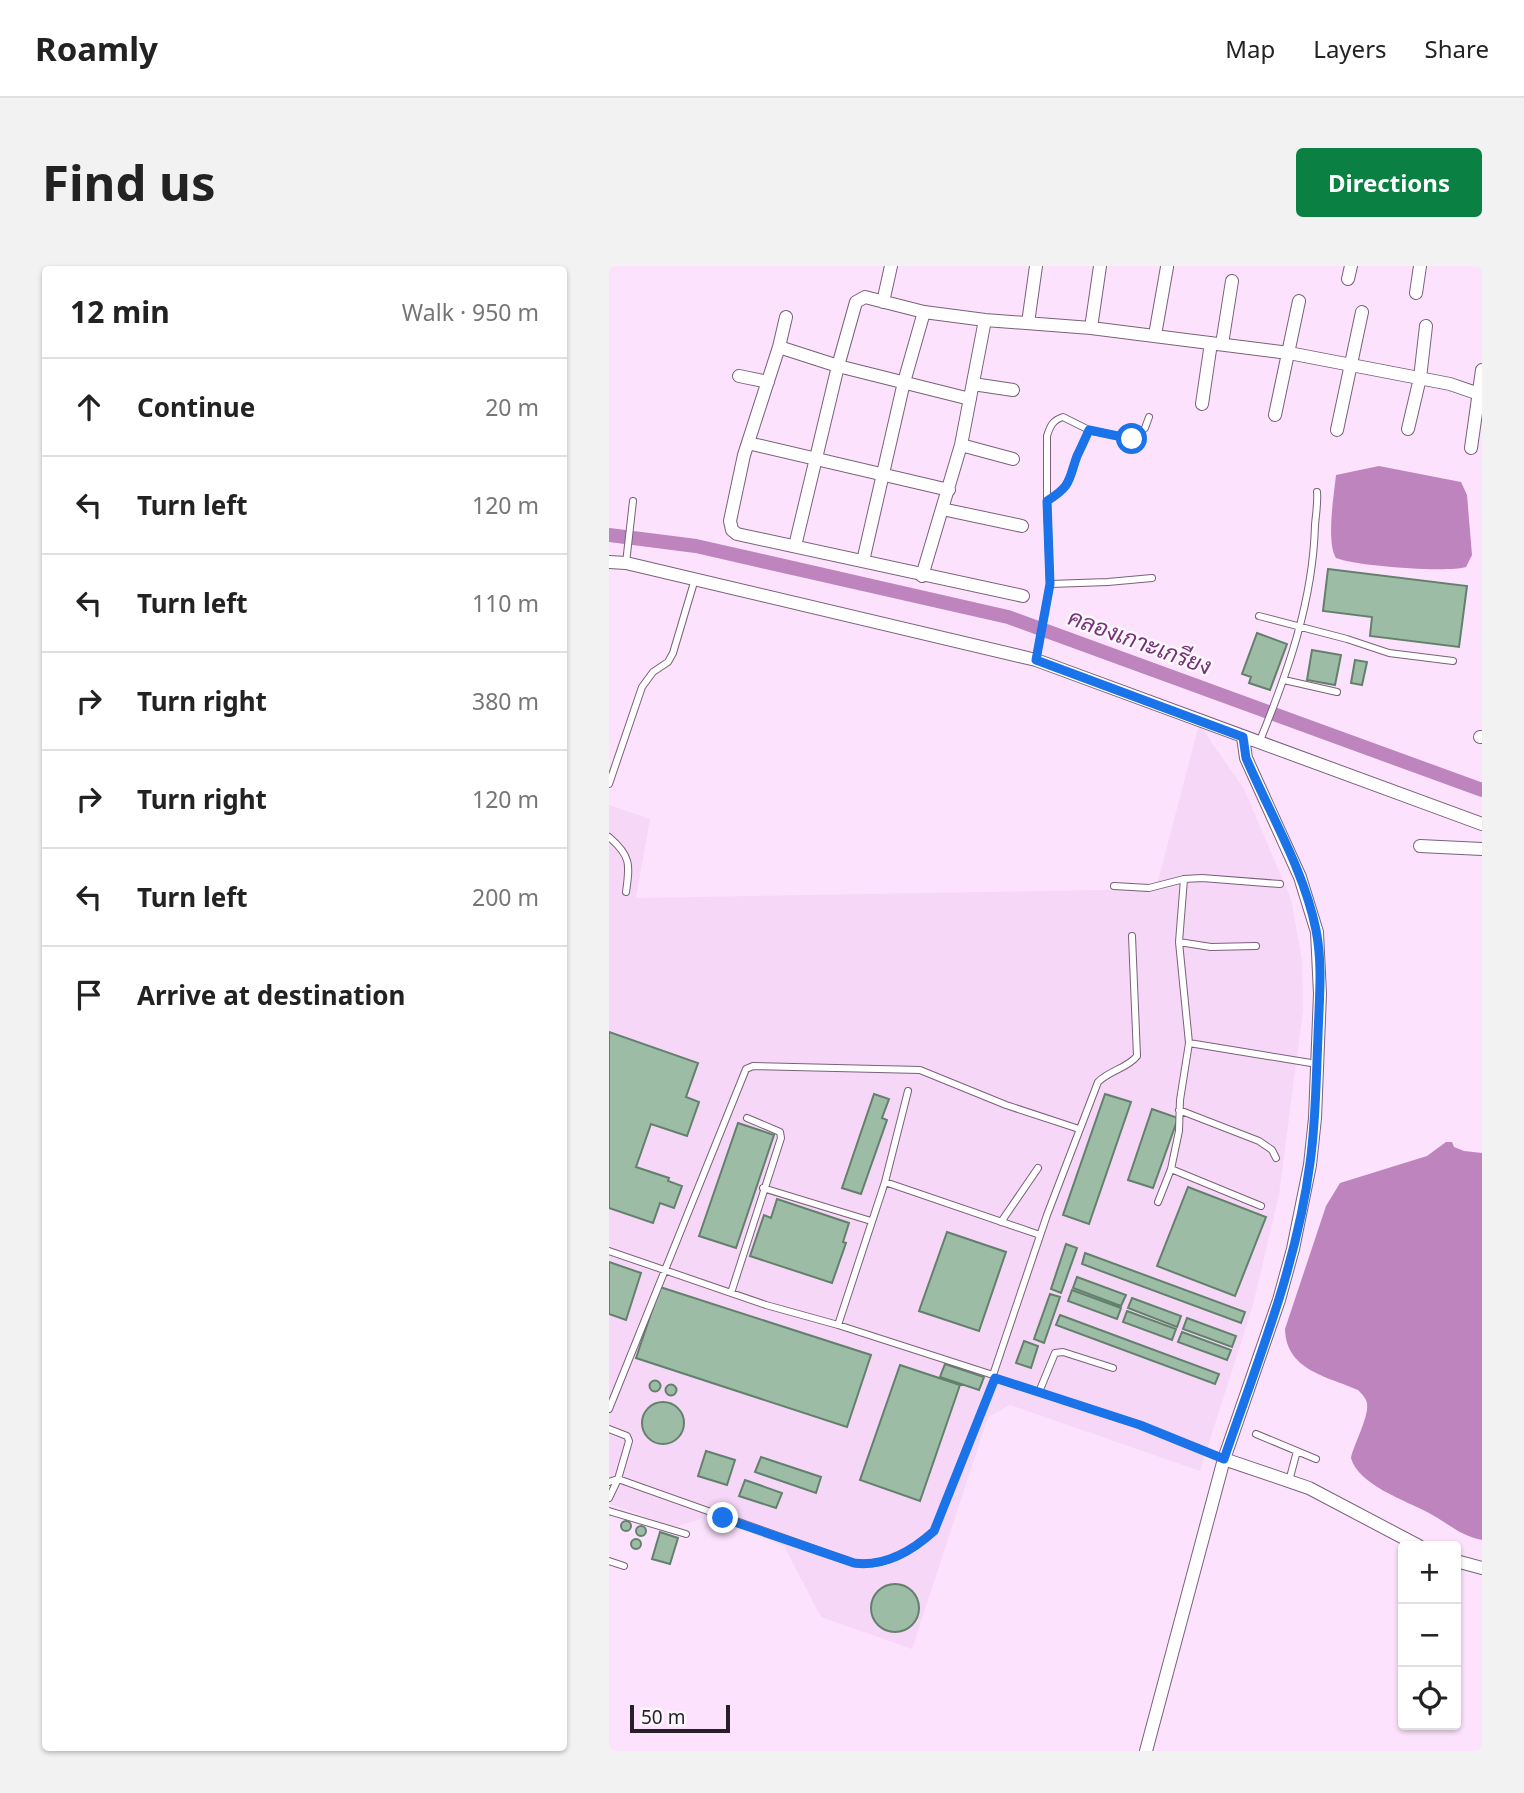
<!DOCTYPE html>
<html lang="en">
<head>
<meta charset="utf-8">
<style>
	:root { --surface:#fff; --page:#f2f2f2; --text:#222; --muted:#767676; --line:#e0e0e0; --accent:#0b8043 }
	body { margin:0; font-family:"Noto Sans",Sarabun,sans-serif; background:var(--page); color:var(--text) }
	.controls { position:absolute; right:21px; bottom:21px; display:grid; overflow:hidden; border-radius:7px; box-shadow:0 2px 5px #0004 }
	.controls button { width:63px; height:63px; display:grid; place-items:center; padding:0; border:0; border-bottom:2px solid var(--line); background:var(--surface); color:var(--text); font:35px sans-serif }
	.scale { position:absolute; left:21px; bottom:18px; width:100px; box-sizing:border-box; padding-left:7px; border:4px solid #271e27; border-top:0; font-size:19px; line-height:24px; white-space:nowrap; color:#271e27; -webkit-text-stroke:5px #fcf7fc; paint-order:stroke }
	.stop { position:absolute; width:21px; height:21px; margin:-16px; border:5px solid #1a73e8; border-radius:50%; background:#fff }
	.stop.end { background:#1a73e8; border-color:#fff; box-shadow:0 2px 7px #0008 }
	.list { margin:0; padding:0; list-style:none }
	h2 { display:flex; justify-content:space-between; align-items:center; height:91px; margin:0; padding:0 28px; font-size:30px }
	h2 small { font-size:23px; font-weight:400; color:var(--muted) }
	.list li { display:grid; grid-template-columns:46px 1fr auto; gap:21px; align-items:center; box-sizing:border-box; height:98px; padding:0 28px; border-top:2px solid var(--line) }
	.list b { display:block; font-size:26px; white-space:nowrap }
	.list em { font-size:23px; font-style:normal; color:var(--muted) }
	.icon { flex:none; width:38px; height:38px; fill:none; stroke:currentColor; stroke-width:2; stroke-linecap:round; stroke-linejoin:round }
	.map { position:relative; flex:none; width:873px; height:1485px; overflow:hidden; border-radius:7px }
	header { display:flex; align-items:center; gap:42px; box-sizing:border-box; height:98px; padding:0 35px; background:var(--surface); border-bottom:2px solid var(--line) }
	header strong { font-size:33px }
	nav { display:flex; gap:38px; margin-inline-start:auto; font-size:24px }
	.intro { display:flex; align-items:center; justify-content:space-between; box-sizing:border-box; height:168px; padding:0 42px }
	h1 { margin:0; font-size:49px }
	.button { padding:18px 32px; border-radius:7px; background:var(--accent); color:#fff; font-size:24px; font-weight:700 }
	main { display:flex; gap:42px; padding:0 42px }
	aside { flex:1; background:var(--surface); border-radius:7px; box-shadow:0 2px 5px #0004 }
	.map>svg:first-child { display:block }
	.built { fill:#f7d7f7 }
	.water { fill:#bd84bd }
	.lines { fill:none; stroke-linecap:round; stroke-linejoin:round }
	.canal { stroke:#bd84bd; stroke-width:14 }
	.building { fill:#9dbca6; stroke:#63806c; stroke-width:2 }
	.service-casing { stroke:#796279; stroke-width:8 }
	.minor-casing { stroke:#796279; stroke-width:14 }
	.service { stroke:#fff; stroke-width:6 }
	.minor { stroke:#fff; stroke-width:12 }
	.route { stroke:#1a73e8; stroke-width:9 }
	.labels { text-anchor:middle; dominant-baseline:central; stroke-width:5; stroke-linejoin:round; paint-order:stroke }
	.water-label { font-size:23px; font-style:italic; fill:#763178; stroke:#fcf7fc }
</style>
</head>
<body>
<header>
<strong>Roamly</strong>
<nav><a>Map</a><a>Layers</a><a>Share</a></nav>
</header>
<div class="intro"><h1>Find us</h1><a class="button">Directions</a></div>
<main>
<aside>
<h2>12 min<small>Walk · 950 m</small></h2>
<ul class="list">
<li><svg class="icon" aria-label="ahead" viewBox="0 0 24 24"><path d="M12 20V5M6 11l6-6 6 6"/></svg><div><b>Continue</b></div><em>20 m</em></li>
<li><svg class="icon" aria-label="left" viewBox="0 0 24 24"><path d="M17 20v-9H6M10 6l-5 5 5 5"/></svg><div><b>Turn left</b></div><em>120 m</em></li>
<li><svg class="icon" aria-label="left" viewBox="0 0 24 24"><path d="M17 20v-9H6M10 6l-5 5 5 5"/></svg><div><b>Turn left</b></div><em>110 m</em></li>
<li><svg class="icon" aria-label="right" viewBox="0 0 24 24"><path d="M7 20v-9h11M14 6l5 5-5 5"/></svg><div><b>Turn right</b></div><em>380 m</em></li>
<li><svg class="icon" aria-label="right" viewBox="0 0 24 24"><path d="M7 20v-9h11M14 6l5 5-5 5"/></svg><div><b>Turn right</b></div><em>120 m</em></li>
<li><svg class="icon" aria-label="left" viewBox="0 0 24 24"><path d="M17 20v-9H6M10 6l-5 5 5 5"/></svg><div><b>Turn left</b></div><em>200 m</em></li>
<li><svg class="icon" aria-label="arrive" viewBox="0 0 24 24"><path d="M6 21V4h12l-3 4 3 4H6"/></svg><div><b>Arrive at destination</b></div></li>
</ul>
</aside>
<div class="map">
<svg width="873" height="1485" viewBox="0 0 873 1485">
	<rect width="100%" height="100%" fill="#fce2fc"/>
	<path class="built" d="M590,458l45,65 47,110 11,61 1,50 -24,185 -26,110 -53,166 -190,-66 -22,12 -76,232 -91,-32 -37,-71 -74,-30 -35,11 -66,-23v-699l41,14 -14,79 520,-9z"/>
	<path class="water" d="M770,200l82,16 6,13 5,60 -6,12c-20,6 -110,-1 -130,-9 -10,-16 -2,-63 0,-83z
		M837,876h6l2,5 10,4 18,2v387c-22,-4 -34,-17 -53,-27 -22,-12 -71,-28 -78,-55 3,-14 18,-41 16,-54 0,-5 -5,-10 -9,-14 -32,-14 -72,-20 -73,-61l41,-123 14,-23 87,-27z"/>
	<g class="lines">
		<path class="canal" d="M0,269l87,11 312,71 474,173"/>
	</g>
	<path class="building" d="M719,303l139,17 -8,61 -89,-11 2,-19 -49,-6z
		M648,367l30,11 -17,46 -21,-7 2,-6 -9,-3z
		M703,384l29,5 -6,30 -28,-5z
		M746,394l12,2 -5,23 -11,-2z
		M0,766l89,31 -12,34 13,5 -12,34 -36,-12 -15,43 33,11 -1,3 14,5 -8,22 -14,-5 -7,20 -44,-15z
		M265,828l15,5 -7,19 5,2 -26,74 -19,-6z
		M496,828l26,8 -42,122 -26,-9z
		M543,843l26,9 -25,70 -25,-8z
		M129,857l36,12 -38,113 -37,-12z
		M579,921l78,30 -31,79 -78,-30z
		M168,933l72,24 -6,19 3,1 -14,40 -82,-27 14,-41 7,3z
		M338,966l59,20 -27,79 -60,-20z
		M457,978l11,4 -16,45 -10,-4z
		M476,987l160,59 -4,11 -159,-59z
		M0,996l32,11 -15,47 -17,-6z
		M468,1011l49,18 -5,11 -48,-18z
		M51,1021l211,68 -24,72 -211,-69z
		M463,1024l49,18 -4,11 -49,-18z
		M441,1028l10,3 -16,46 -10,-4z
		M523,1032l49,18 -4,11 -49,-19z
		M518,1045l49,18 -4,11 -49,-18z
		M451,1049l159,59 -4,10 -159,-59z
		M578,1052l49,18 -4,11 -49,-18z
		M573,1066l49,18 -4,10 -49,-18z
		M415,1075l14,5 -7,22 -15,-5z
		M336,1098l39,13 -5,13 -39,-13z
		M291,1099l60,20 -40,116 -60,-21z
		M40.5 1120a5.5 5.5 0 1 1 11 0a5.5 5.5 0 1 1-11 0Z
		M56.5 1124a5.5 5.5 0 1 1 11 0a5.5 5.5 0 1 1-11 0Z
		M33 1157a21 21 0 1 1 42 0a21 21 0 1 1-42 0Z
		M97,1185l29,9 -8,25 -29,-9z
		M152,1191l60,20 -5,16 -61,-21z
		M136,1214l37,13 -6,15 -37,-12z
		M12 1260a5 5 0 1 1 10 0a5 5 0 1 1-10 0Z
		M27 1265a5 5 0 1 1 10 0a5 5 0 1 1-10 0Z
		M51,1266l18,6 -8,26 -18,-5z
		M22 1278a5 5 0 1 1 10 0a5 5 0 1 1-10 0Z
		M262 1342a24 24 0 1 1 48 0a24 24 0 1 1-48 0Z"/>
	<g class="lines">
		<g class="service-casing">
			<path id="service" d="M438,235c25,-16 21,-20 30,-45 4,-8 8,-17 12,-26
				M17,297l7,-62
				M441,318l58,-2 44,-4
				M650,350l88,23 42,14 64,8
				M427,394l14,-76 -3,-83v-65c3,-10 6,-16 16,-19l26,13 43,9 13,-11 4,-11
				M675,414l53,12
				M650,477c29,-71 54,-142 56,-218 1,-12 3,-22 2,-33
				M0,518l33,-97 11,-15 15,-10 5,-9 22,-74
				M0,571c22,19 21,27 17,55
				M575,613l18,-1 78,6
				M505,620l35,2 35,-9 -5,63 10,101 -9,57 -1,31 -8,38 -13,33
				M570,676l32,5 45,-1
				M580,777l128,21
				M570,844l80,31 13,9 4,8
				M562,903l90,37
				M276,916l155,53
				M154,922l108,33
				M392,956l37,-54
				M0,985l157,54 72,20 155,50 2,3 145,47 84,34
				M122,1027l50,-155 -1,-6 -33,-14
				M229,1059l47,-143 23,-91
				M384,1109l54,-160 51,-133c12,-12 30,-14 39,-26l-5,-120
				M430,1126l16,-39 8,-1 50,16
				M0,1143l137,-340 7,-3 167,4 86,35 73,24
				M0,1163l18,7 2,5 -11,38 -9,19
				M647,1168l60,25
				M680,1215l8,-30
				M0,1216l9,-3 236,84c30,4 58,-12 80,-32l61,-153
				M0,1245l77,23
				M0,1295l15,5"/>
		</g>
		<g class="minor-casing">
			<path id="minor" d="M739,13l3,-13
				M807,27l4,-27
				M274,36l8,-36
				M177,51l-7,30 -35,108 -14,66 2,9 5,4 286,62
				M419,57l8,-57
				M482,62l9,-62
				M546,69l12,-68
				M613,78l10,-63
				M170,81l59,19 132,33
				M130,110l29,6
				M364,118l40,6
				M593,138l9,-61
				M666,149l24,-114
				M799,163l12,-51 6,-52
				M728,164l25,-118
				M139,177l201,47
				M352,179l52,14
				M862,182l11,-78
				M333,243l80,17
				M186,280l43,-180 18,-64 9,-5 59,15 61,8 106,8 198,25 161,31 32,11
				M254,295l41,-179 20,-70
				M0,296l17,1 410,97 446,164
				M313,310l39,-131 24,-125
				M871,471h2
				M811,580l62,3
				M615,1193l85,29 110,58
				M847,1295l26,7
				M537,1485l78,-292 55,-159 14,-51 17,-84 5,-47 5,-124 -3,-62 -17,-55 -54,-119 -3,-21"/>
		</g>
		<use href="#service" class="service"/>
		<use href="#minor" class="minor"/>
	</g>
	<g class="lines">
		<path class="route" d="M114,1252l131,45c30,4 58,-12 80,-32l61,-153 145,47 84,34c33,-96 73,-194 86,-296 6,-42 6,-84 8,-127 1,-35 5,-71 -2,-106 -12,-60 -46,-116 -70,-172l-3,-21 -207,-77 14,-76 -3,-83c25,-16 21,-20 30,-45 4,-8 8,-17 12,-26l43,9"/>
	</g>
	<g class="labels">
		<g class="water-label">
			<text transform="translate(531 375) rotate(20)">คลองเกาะเกรียง</text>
		</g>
	</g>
</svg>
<div class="controls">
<button>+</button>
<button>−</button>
<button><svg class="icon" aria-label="locate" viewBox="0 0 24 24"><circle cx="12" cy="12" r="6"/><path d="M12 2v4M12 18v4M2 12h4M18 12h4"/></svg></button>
</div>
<div class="scale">50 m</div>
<div class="stop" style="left:523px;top:173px"></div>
<div class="stop end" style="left:114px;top:1252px"></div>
</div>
</main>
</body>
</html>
